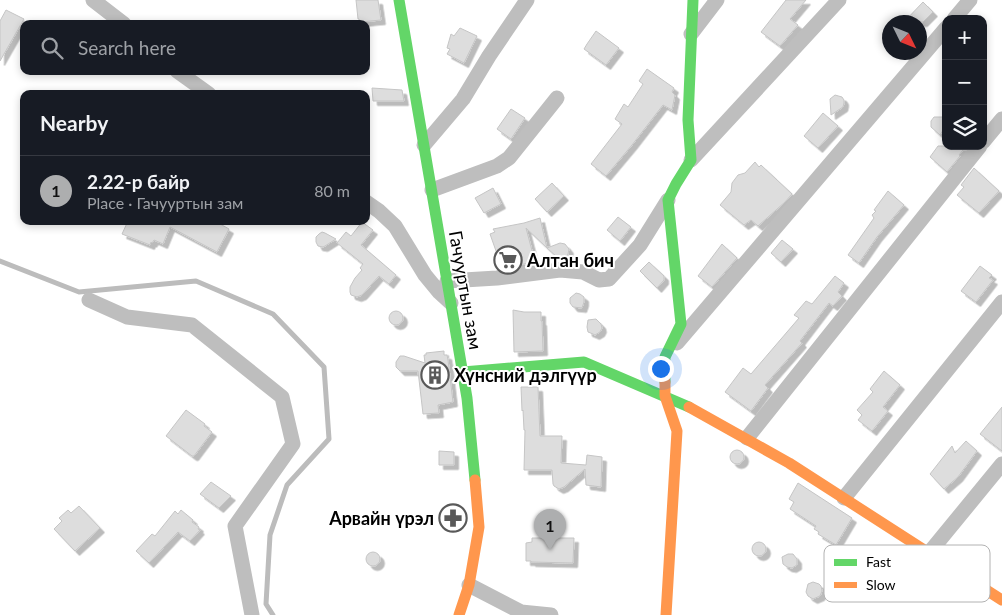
<!DOCTYPE html>
<html lang="en">
<head>
<meta charset="utf-8">
<style>
	:root { --surface:#171b24; --page:#20242c; --text:#f1f3f6; --muted:#9ea1a6; --line:#363941; --accent:#adaeaf }
	body { margin:0; font-family:Lato,sans-serif; background:var(--page); color:var(--text) }
	.controls { position:absolute; right:15px; top:15px; display:grid; overflow:hidden; border-radius:10px; box-shadow:0 2px 8px #0003 }
	.controls button { width:45px; height:45px; display:grid; place-items:center; padding:0; border:0; border-bottom:1px solid var(--line); background:var(--surface); color:var(--text); font:25px sans-serif }
	.compass { position:absolute; left:882px; top:15px; width:45px; height:45px; border-radius:50%; background:var(--surface); box-shadow:0 2px 8px #0003; rotate:133deg }
	.you { position:absolute; left:660px; top:368px; width:18px; height:18px; margin:-12px; border:4px solid #fff; border-radius:50%; background:#1a73e8; box-shadow:0 0 0 8px #1a73e833 }
	.badge { display:grid; place-items:center; width:32px; height:32px; border-radius:50%; background:var(--accent); color:#111; font-size:16px; font-weight:700 }
	.pin { position:absolute; translate:-50% -41px; filter:drop-shadow(0 1px 2px #0008) }
	.pin::after { content:''; position:absolute; top:26px; width:18px; height:15px; background:inherit; clip-path:polygon(0 0,100% 0,50% 100%) }
	.list { margin:0; padding:0; list-style:none }
	h2 { display:flex; justify-content:space-between; align-items:center; height:65px; margin:0; padding:0 20px; font-size:21px }
	h2 small { font-size:16px; font-weight:400; color:var(--muted) }
	.list li { display:grid; grid-template-columns:32px 1fr auto; gap:15px; align-items:center; box-sizing:border-box; height:70px; padding:0 20px; border-top:1px solid var(--line) }
	.list b { display:block; font-size:19px; white-space:nowrap }
	.list p { margin:0; font-size:16px; white-space:nowrap; color:var(--muted) }
	.list em { font-size:16px; font-style:normal; color:var(--muted) }
	.icon { flex:none; width:28px; height:28px; fill:none; stroke:currentColor; stroke-width:2; stroke-linecap:round; stroke-linejoin:round }
	.map { position:relative; flex:none; width:1002px; height:615px; overflow:hidden }
	.search { position:absolute; background:var(--surface); box-shadow:0 2px 8px #0003; left:20px; top:20px; width:350px; height:55px; display:flex; align-items:center; gap:12px; box-sizing:border-box; padding:0 18px; border-radius:10px; color:var(--muted); font-size:19px }
	.panel { position:absolute; background:var(--surface); box-shadow:0 2px 8px #0003; left:20px; top:90px; width:350px; height:135px; border-radius:10px }
	.map>svg:first-child { display:block }
	.lines { fill:none; stroke-linecap:round; stroke-linejoin:round }
	.stream { stroke:#bcbcbc; stroke-width:5 }
	.building { fill:#ddd; stroke:#c5c5c5; filter:url(#shadow) }
	.street { stroke:#bebebe; stroke-width:15 }
	.fast { stroke:#63d668; stroke-width:11 }
	.slow { stroke:#ff974d; stroke-width:11 }
	.labels { text-anchor:middle; dominant-baseline:central; stroke-width:4; stroke-linejoin:round; paint-order:stroke }
	.poi-label { font-size:18px; font-weight:bold; fill:#000; stroke:#fff; text-anchor:start }
	.street-label { font-size:18px; fill:#000; stroke:#fff }
	.key { fill:#fff; stroke:#b2b2b2; stroke-width:1 }
	.key-label { font-size:14px; fill:#000 }
</style>
</head>
<body>
<div class="map">
<svg width="1002" height="615" viewBox="0 0 1002 615">
	<defs>
		<filter id="shadow"><feDropShadow dx="4.5" dy="4.5" stdDeviation="0" flood-color="#0004"/></filter>
	</defs>
	<rect width="100%" height="100%" fill="#fff"/>
	<g class="lines">
		<path class="stream" d="M0,261l79,31 117,-11 77,33 51,53 5,72 -42,46 -17,50 -4,69 7,11"/>
	</g>
	<path class="building" d="M356,0h22l3,20 -21,2 -1,-3h-1z
		M786,0h20l-16,19 8,6 -18,21 -19,-14z
		M923,2l10,10 -10,10h-19z
		M6,10l18,9 -24,42v-40z
		M460,28l17,8 -13,27 -17,-9 3,-5 -3,-1 4,-14 3,2z
		M596,31l23,17 -13,17 -22,-16 3,-5z
		M647,69l27,19 -2,4 3,3 -3,15 -9,-5 -31,40 -26,31 -15,-12 31,-40 -7,-5 9,-15 4,3 15,-23 -4,-3z
		M372,88l30,2 2,11h-31z
		M835,95l7,2 2,3v3l-1,4 -12,8 -1,-16z
		M511,109l14,9 -14,21 -14,-10z
		M823,113l15,13 -20,22 -14,-12z
		M934,117h11v10l-5,8 -9,-8v-6z
		M938,146h28l-7,9 1,1 -13,16 -17,-15z
		M755,162l4,5 2,-2 31,29 -7,8 -27,24 -7,-6 -7,5 -24,-20 11,-13 1,-9 6,-8 7,-2z
		M974,168l25,23 -20,22 -22,-18 7,-8 -3,-2z
		M552,183l12,13 -17,16 -12,-13z
		M493,188l8,16 -17,9 -9,-15z
		M888,191l16,14 -27,32 -18,26 -11,-8 26,-37 -2,-3 4,-4 -2,-1z
		M618,217l13,10 -11,14 -13,-11z
		M540,218l7,30 -21,-20 9,34 -33,6 -12,-34 5,-2 -2,-3 31,-6z
		M128,221h87l14,8 -12,23 -47,-25 -7,17 -9,-4 -2,3 -1,-1 -1,3 -28,-11z
		M362,222l11,8 -12,15 35,30 -7,9 -10,-8 -17,19 -5,2 -6,-2 -1,-3v-5l5,-9 7,-8 -2,-2 3,-4 -26,-21 9,-11 5,4z
		M322,232l3,1 11,6 -11,7 -2,1 -5,-1 -2,-4v-5l3,-3z
		M782,240l11,9 -12,13 -10,-9z
		M560,243l5,1 4,5 -1,5 -3,4h-3l-5,-1 -10,-9z
		M722,244l15,14 -25,29 -14,-11z
		M649,262l15,14v4l-7,8 -17,-17z
		M980,266l12,9 -3,3 4,2 -17,22 -15,-11z
		M835,276l9,7 -6,9 4,4 -9,10 -4,-3 -29,38 2,2 -37,42 3,3 -17,23 -26,-19 18,-24 8,6 48,-56 -5,-3 12,-14 6,3z
		M576,293l4,1 4,3v5l-2,6 -9,-1 -3,-4v-5z
		M513,310l11,2h17v9h1l1,30 -29,1z
		M389 318a7 7 0 1 1 14 0a7 7 0 1 1-14 0Z
		M596,319l5,5 1,4 -2,4 -5,3 -2,-1 -5,-2 -1,-5 1,-7z
		M444,351v4h3l1,5 5,42 -15,3 1,8 -16,1 -5,-43h-18l-4,-4v-5l4,-6h4l21,7 -1,-8h2v-2z
		M884,371l16,14 -17,22 5,4 -16,20 -14,-11 4,-5 -5,-5 16,-18 -3,-3z
		M521,387h17l2,49h22l-1,27 25,2 1,-10 15,2 -1,30 -15,-2 -1,-16 -21,18 -5,2 -5,-3 -1,-2 -1,-14h-28l1,-40h-1l-1,-20 -1,1z
		M1002,407v44l-22,-17z
		M186,410l19,14 -1,2 8,6 -18,24h-2l-26,-20z
		M966,441l11,10 -19,26 -14,12 -14,-15 22,-28 3,7z
		M730 457a7 7 0 1 1 14 0a7 7 0 1 1-14 0Z
		M439,451l15,1v13h-15z
		M211,482l20,14 -12,12 -19,-14z
		M798,483l54,35 -16,27 -18,-11 1,-2 -5,-3 2,-3 -26,-17 4,-7 -5,-3z
		M79,506l21,22 -25,23 -21,-22 8,-8 -3,-3 9,-8 3,3z
		M181,510l12,10 -1,2 7,5 -1,2 2,1 -10,11 -12,-9 -29,31 -13,-12 16,-17 3,2 20,-25 3,3z
		M532,538h42l-1,25 -42,-1v-1h-5v-18l6,-1z
		M752 549a7 7 0 1 1 14 0a7 7 0 1 1-14 0Z
		M366 559a7 7 0 1 1 14 0a7 7 0 1 1-14 0Z
		M788,554h5l4,5v6l-5,3 -5,-1 -4,-3 -1,-7z
		M813,582l6,2 2,2 1,5 -2,5 -7,3 -5,-3 -2,-4 2,-8z"/>
	<g class="lines">
		<path class="street" d="M93,0l31,24
			M954,19l16,-19
			M691,34l26,-34
			M177,71l32,23
			M983,142l19,-23
			M424,145l39,-46 26,-43 38,-56
			M691,160l148,-160
			M432,190l65,-24 12,-8 48,-60
			M366,202l13,9 16,15 30,49 14,17 12,11
			M447,281l50,-3 63,-8 23,2 16,8 10,-1 31,-34 28,-45
			M89,300l38,17 65,8 90,72 11,47 -58,82 17,89
			M677,343l269,-315
			M747,438l233,-292
			M844,498l158,-196
			M929,553l73,-89
			M469,585l52,27 30,3"/>
		<path class="fast" d="M399,0l68,398 8,82
			M463,372l121,-10 105,45
			M665,382v-25l16,-33 -13,-124 8,-16 15,-24 -3,-40 5,-120"/>
		<path class="slow" d="M665,382v14l12,35 -11,184
			M689,407l100,56 213,137
			M459,615l10,-30 10,-58 -4,-47"/>
	</g>
	<defs>
		<g id="supermarket-ring" transform="scale(1.4375)"><circle r="9.5" fill="#fff" stroke="#595959" stroke-width="1.5"/><path d="M-6-5.5h2.5l.6 2H6L4.5 2H-2.5L-4.4-4H-6ZM-1.5 3.2a1.3 1.3 0 1 0 .1 0ZM3 3.2a1.3 1.3 0 1 0 .1 0Z" fill="#595959"/></g>
		<g id="building-ring" transform="scale(1.4375)"><circle r="9.5" fill="#fff" stroke="#595959" stroke-width="1.5"/><path d="M-4-6H4V6H1V3H-1V6H-4ZM-2.5-4.3h1.7v1.8h-1.7ZM.8-4.3h1.7v1.8H.8ZM-2.5-1h1.7V.8h-1.7ZM.8-1h1.7V.8H.8Z" fill="#595959"/></g>
		<g id="pharmacy-ring" transform="scale(1.4375)"><circle r="9.5" fill="#fff" stroke="#595959" stroke-width="1.5"/><path d="M-2-6h4v4h4v4h-4v4h-4v-4h-4v-4h4Z" fill="#595959"/></g>
	</defs>
	<g fill-rule="evenodd">
		<use href="#supermarket-ring" x="508" y="260"/>
		<use href="#building-ring" x="435" y="375"/>
		<use href="#pharmacy-ring" x="453" y="518"/>
	</g>
	<g class="labels">
		<g class="poi-label">
			<text x="527" y="260">Алтан бич</text>
			<text x="454" y="375">Хүнсний дэлгүүр</text>
			<text x="434" y="518" text-anchor="end">Арвайн үрэл</text>
		</g>
		<g class="street-label">
			<text transform="translate(466 290) rotate(80)">Гачууртын зам</text>
		</g>
	</g>
	<rect x="824" y="545" width="166" height="57" rx="8" class="key"/>
	<rect x="834" y="559" width="23" height="7" fill="#63d668"/>
	<rect x="834" y="582" width="23" height="6" fill="#ff974d"/>
	<g class="key-label">
		<text x="866" y="567">Fast</text>
		<text x="866" y="590">Slow</text>
	</g>
</svg>
<div class="controls">
<button>+</button>
<button>−</button>
<button><svg class="icon" aria-label="layers" viewBox="0 0 24 24"><path d="M12 4l9 5-9 5-9-5zM3 14l9 5 9-5"/></svg></button>
</div>
<svg class="compass" viewBox="-18 -18 36 36"><path d="M0-13l5 13h-10z" fill="#e53935"/><path d="M0 13l5-13h-10z" fill="#9ea1a6"/></svg>
<div class="you"></div>
<div class="pin badge" style="left:550px;top:550px">1</div>
<div class="search"><svg class="icon" aria-label="search" viewBox="0 0 24 24"><circle cx="10" cy="10" r="6"/><path d="M15 15l6 6"/></svg>Search here</div>
<section class="panel">
<h2>Nearby<small></small></h2>
<ul class="list">
<li><span class="badge">1</span><div><b>2.22-р байр</b><p>Place · Гачууртын зам</p></div><em>80 m</em></li>
</ul>
</section>
</div>
</body>
</html>
